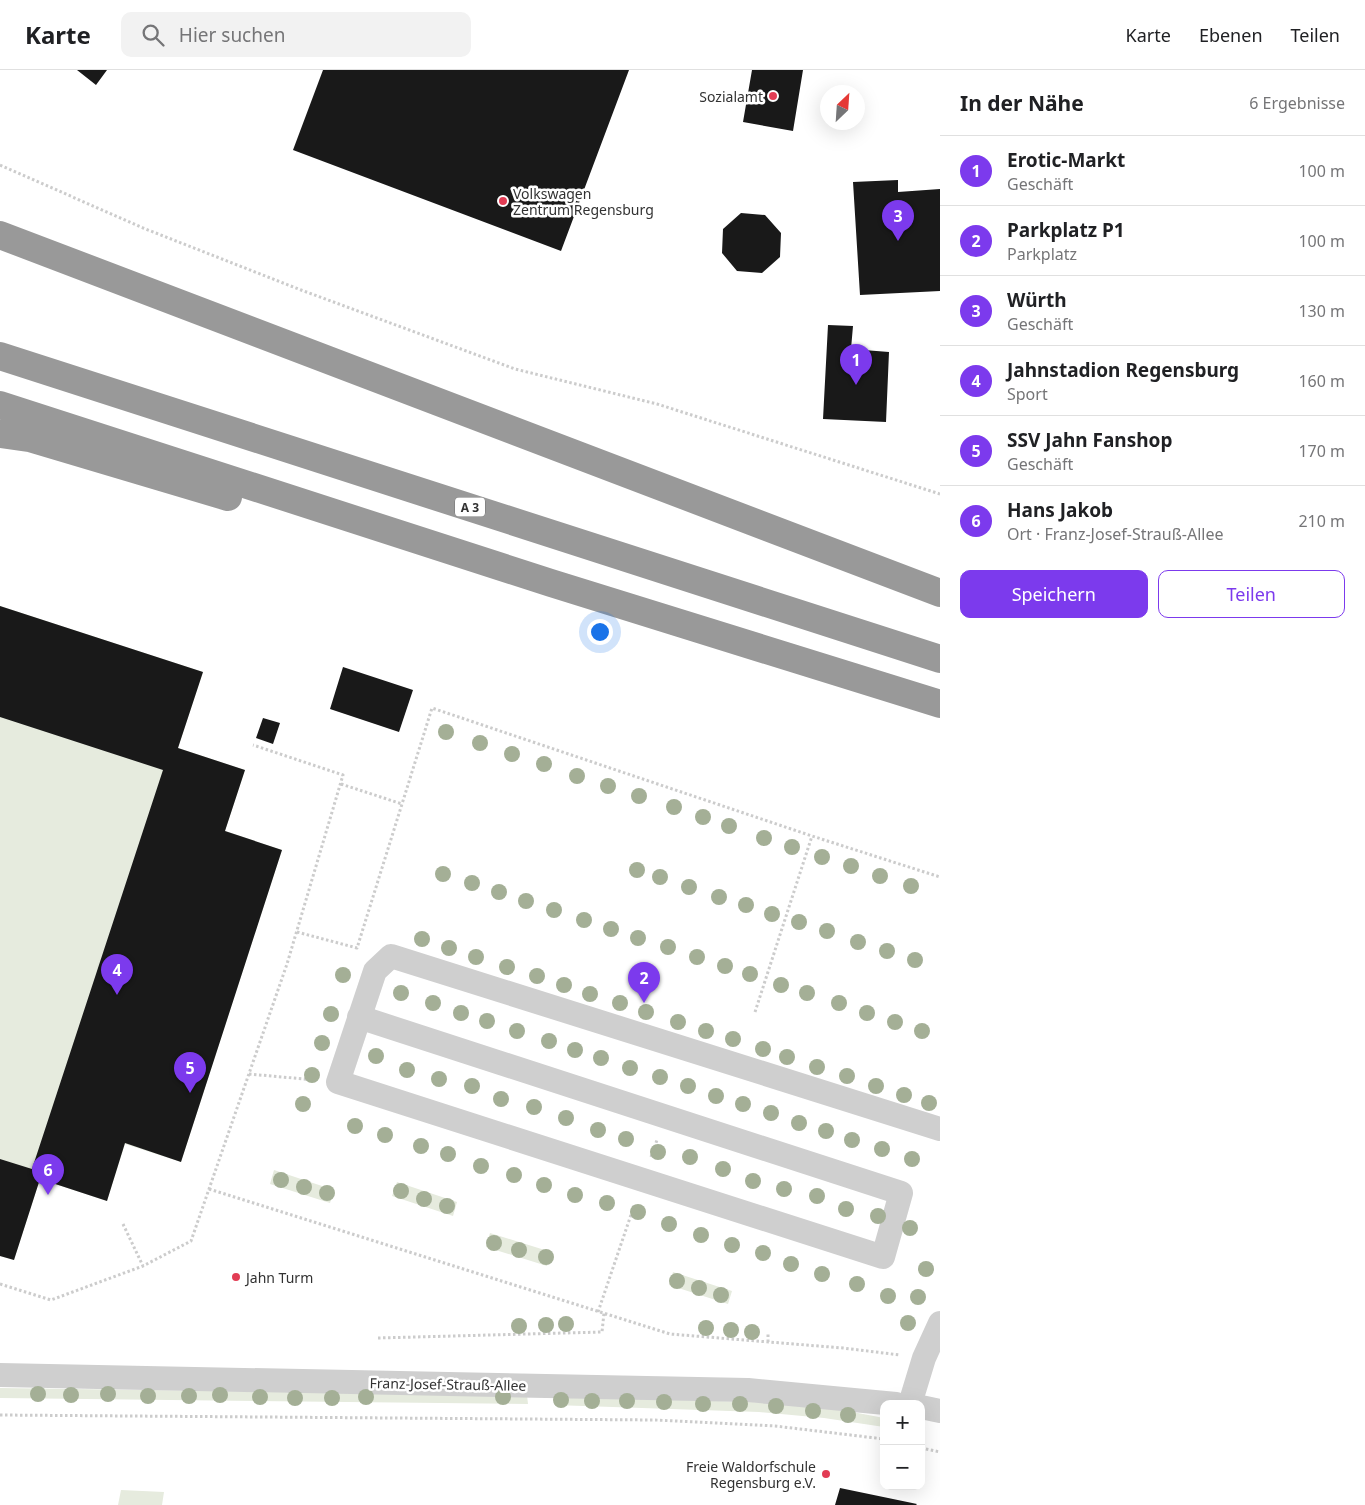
<!DOCTYPE html>
<html lang="de">
<head>
<meta charset="utf-8">
<style>
	:root { --surface:#fff; --page:#f2f2f2; --text:#202124; --muted:#757577; --line:#e0e0e0; --accent:#7c3aed }
	body { margin:0; font-family:"Noto Sans",sans-serif; background:var(--page); color:var(--text) }
	.controls { position:absolute; right:15px; bottom:15px; display:grid; overflow:hidden; border-radius:10px; box-shadow:0 5px 20px #0002 }
	.controls button { width:45px; height:45px; display:grid; place-items:center; padding:0; border:0; border-bottom:1px solid var(--line); background:var(--surface); color:var(--text); font:25px sans-serif }
	.compass { position:absolute; left:820px; top:15px; width:45px; height:45px; border-radius:50%; background:var(--surface); box-shadow:0 5px 20px #0002; rotate:25deg }
	.you { position:absolute; left:599px; top:561px; width:18px; height:18px; margin:-12px; border:4px solid #fff; border-radius:50%; background:#1a73e8; box-shadow:0 0 0 8px #1a73e833 }
	.badge { display:grid; place-items:center; width:32px; height:32px; border-radius:50%; background:var(--accent); color:#fff; font-size:16px; font-weight:700 }
	.pin { position:absolute; translate:-50% -41px; filter:drop-shadow(0 1px 2px #0008) }
	.pin::after { content:''; position:absolute; top:26px; width:18px; height:15px; background:inherit; clip-path:polygon(0 0,100% 0,50% 100%) }
	.list { margin:0; padding:0; list-style:none }
	h2 { display:flex; justify-content:space-between; align-items:center; height:65px; margin:0; padding:0 20px; font-size:21px }
	h2 small { font-size:16px; font-weight:400; color:var(--muted) }
	.list li { display:grid; grid-template-columns:32px 1fr auto; gap:15px; align-items:center; box-sizing:border-box; height:70px; padding:0 20px; border-top:1px solid var(--line) }
	.list b { display:block; font-size:19px; white-space:nowrap }
	.list p { margin:0; font-size:16px; white-space:nowrap; color:var(--muted) }
	.list em { font-size:16px; font-style:normal; color:var(--muted) }
	.actions { display:flex; gap:10px; padding:15px 20px }
	.actions a { flex:1; padding:11px 0; border:1px solid var(--accent); border-radius:10px; text-align:center; font-size:18px; color:var(--accent) }
	.actions .main { background:var(--accent); color:#fff }
	.icon { flex:none; width:28px; height:28px; fill:none; stroke:currentColor; stroke-width:2; stroke-linecap:round; stroke-linejoin:round }
	.map { position:relative; flex:none; width:940px; height:1435px; overflow:hidden }
	header { display:flex; align-items:center; gap:30px; box-sizing:border-box; height:70px; padding:0 25px; background:var(--surface); border-bottom:1px solid var(--line) }
	header strong { font-size:24px }
	nav { display:flex; gap:28px; margin-inline-start:auto; font-size:18px }
	.search { width:350px; height:45px; background:var(--page); display:flex; align-items:center; gap:12px; box-sizing:border-box; padding:0 18px; border-radius:10px; color:var(--muted); font-size:19px }
	main { display:flex }
	aside { flex:1; background:var(--surface) }
	.map>svg:first-child { display:block }
	.green { fill:#e6ebde }
	.building { fill:#191919 }
	.lines { fill:none; stroke-linecap:round; stroke-linejoin:round }
	.path { stroke:#ccc; stroke-width:3; stroke-dasharray:2.5 2.5; stroke-linecap:butt }
	.minor { stroke:#cfcfcf; stroke-width:24 }
	.highway { stroke:#999; stroke-width:28 }
	.tree { fill:#a4af96 }
	.poi-dot { fill:#e23c54; stroke:#fff; stroke-width:2 }
	.labels { text-anchor:middle; dominant-baseline:central; stroke-width:5; stroke-linejoin:round; paint-order:stroke }
	.shield { fill:#fff; stroke:#707070; stroke-width:1 }
	.shield-label { font-size:12px; font-weight:bold; fill:#323232 }
	.poi-label { font-size:14px; fill:#323232; stroke:#fff; text-anchor:end }
	.street-label { font-size:14px; fill:#323232; stroke:#fff }
</style>
</head>
<body>
<header>
<strong>Karte</strong>
<div class="search"><svg class="icon" aria-label="search" viewBox="0 0 24 24"><circle cx="10" cy="10" r="6"/><path d="M15 15l6 6"/></svg>Hier suchen</div>
<nav><a>Karte</a><a>Ebenen</a><a>Teilen</a></nav>
</header>
<main>
<div class="map">
<svg width="940" height="1435" viewBox="0 0 940 1435">
	<rect width="100%" height="100%" fill="#fff"/>
	<path class="green" d="M0,536l203,66 -25,76 67,22 -20,61 57,19 -101,312 -56,-18 -18,57 -67,-22 -26,81 -14,-4z
		M274,1100l60,20 -4,13 -60,-19z
		M397,1112l60,20 -4,14 -61,-20z
		M490,1163l61,19 -4,14 -61,-19z
		M673,1202l59,19 -4,13 -59,-19z
		M0,1318l527,7 1,9 -528,-6z
		M554,1326l197,6 70,4 63,12v9l-60,-9 -65,-6 -205,-7z
		M121,1420l43,2 -2,13h-44z"/>
	<path class="building" d="M77,0h30l-11,15z
		M323,0h306l-68,181 -268,-101z
		M752,0h51l-10,61 -50,-9z
		M898,110v12l42,-3v102l-80,4 -7,-113z
		M741,143l24,2 16,18 -1,24 -18,16 -25,-2 -15,-18 1,-24z
		M828,255l25,1 -2,23 38,3 -3,70 -63,-3z
		M0,536l203,66 -25,76 67,22 -20,61 57,19 -101,312 -56,-19 -18,58 -67,-22 -26,81 -14,-4v-97l32,10 131,-399 -163,-53z
		M343,597l70,23 -14,42 -69,-23z
		M263,648l17,5 -7,21 -17,-6z
		M840,1418l77,16 -1,1h-81z"/>
	<g class="lines">
		<path class="path" d="M0,95l143,63 158,62 214,79 142,35 283,90
			M341,714l61,20
			M297,862l60,16 75,-240 380,128 128,41
			M755,942l57,-176
			M249,1004l66,6
			M651,1087l6,-17
			M209,1119l461,145 173,14 57,7
			M123,1154l20,42
			M0,1214l51,16 92,-34 48,-25 96,-277 56,-189 -90,-30
			M598,1242l37,-109
			M378,1268l224,-6 2,-19
			M768,1272v-9
			M0,1345l655,5 120,6 109,13
			M921,1378l19,4"/>
		<path class="minor" d="M359,947l542,176 -18,64 -545,-175 37,-111 16,-15 549,173
			M0,1305l748,15 148,14
			M910,1334l14,-46 16,-35
			M921,1337l19,4"/>
		<path class="highway" d="M0,165l940,358
			M0,286l940,303
			M0,335l551,178 389,121
			M0,364l30,4 198,59"/>
	</g>
	<g class="tree">
		<circle cx="446" cy="662" r="8"/>
		<circle cx="480" cy="673" r="8"/>
		<circle cx="512" cy="684" r="8"/>
		<circle cx="544" cy="694" r="8"/>
		<circle cx="577" cy="706" r="8"/>
		<circle cx="608" cy="716" r="8"/>
		<circle cx="639" cy="726" r="8"/>
		<circle cx="674" cy="737" r="8"/>
		<circle cx="703" cy="747" r="8"/>
		<circle cx="729" cy="756" r="8"/>
		<circle cx="764" cy="768" r="8"/>
		<circle cx="792" cy="777" r="8"/>
		<circle cx="822" cy="787" r="8"/>
		<circle cx="851" cy="796" r="8"/>
		<circle cx="637" cy="800" r="8"/>
		<circle cx="443" cy="804" r="8"/>
		<circle cx="880" cy="806" r="8"/>
		<circle cx="660" cy="807" r="8"/>
		<circle cx="472" cy="813" r="8"/>
		<circle cx="911" cy="816" r="8"/>
		<circle cx="689" cy="817" r="8"/>
		<circle cx="499" cy="822" r="8"/>
		<circle cx="719" cy="827" r="8"/>
		<circle cx="526" cy="831" r="8"/>
		<circle cx="746" cy="835" r="8"/>
		<circle cx="554" cy="840" r="8"/>
		<circle cx="772" cy="844" r="8"/>
		<circle cx="584" cy="850" r="8"/>
		<circle cx="799" cy="852" r="8"/>
		<circle cx="611" cy="859" r="8"/>
		<circle cx="827" cy="861" r="8"/>
		<circle cx="638" cy="868" r="8"/>
		<circle cx="422" cy="869" r="8"/>
		<circle cx="858" cy="872" r="8"/>
		<circle cx="668" cy="877" r="8"/>
		<circle cx="449" cy="878" r="8"/>
		<circle cx="887" cy="881" r="8"/>
		<circle cx="476" cy="887" r="8"/>
		<circle cx="697" cy="887" r="8"/>
		<circle cx="915" cy="890" r="8"/>
		<circle cx="725" cy="896" r="8"/>
		<circle cx="507" cy="897" r="8"/>
		<circle cx="750" cy="904" r="8"/>
		<circle cx="343" cy="905" r="8"/>
		<circle cx="537" cy="906" r="8"/>
		<circle cx="564" cy="915" r="8"/>
		<circle cx="781" cy="915" r="8"/>
		<circle cx="401" cy="923" r="8"/>
		<circle cx="807" cy="923" r="8"/>
		<circle cx="590" cy="924" r="8"/>
		<circle cx="433" cy="933" r="8"/>
		<circle cx="620" cy="933" r="8"/>
		<circle cx="839" cy="933" r="8"/>
		<circle cx="646" cy="942" r="8"/>
		<circle cx="461" cy="943" r="8"/>
		<circle cx="867" cy="943" r="8"/>
		<circle cx="331" cy="944" r="8"/>
		<circle cx="487" cy="951" r="8"/>
		<circle cx="678" cy="952" r="8"/>
		<circle cx="895" cy="952" r="8"/>
		<circle cx="517" cy="961" r="8"/>
		<circle cx="706" cy="961" r="8"/>
		<circle cx="922" cy="961" r="8"/>
		<circle cx="733" cy="969" r="8"/>
		<circle cx="549" cy="971" r="8"/>
		<circle cx="322" cy="973" r="8"/>
		<circle cx="763" cy="979" r="8"/>
		<circle cx="575" cy="980" r="8"/>
		<circle cx="376" cy="986" r="8"/>
		<circle cx="787" cy="987" r="8"/>
		<circle cx="601" cy="988" r="8"/>
		<circle cx="817" cy="997" r="8"/>
		<circle cx="630" cy="998" r="8"/>
		<circle cx="407" cy="1000" r="8"/>
		<circle cx="312" cy="1005" r="8"/>
		<circle cx="847" cy="1006" r="8"/>
		<circle cx="660" cy="1007" r="8"/>
		<circle cx="439" cy="1009" r="8"/>
		<circle cx="472" cy="1016" r="8"/>
		<circle cx="688" cy="1016" r="8"/>
		<circle cx="876" cy="1016" r="8"/>
		<circle cx="904" cy="1025" r="8"/>
		<circle cx="716" cy="1026" r="8"/>
		<circle cx="501" cy="1029" r="8"/>
		<circle cx="929" cy="1033" r="8"/>
		<circle cx="303" cy="1034" r="8"/>
		<circle cx="743" cy="1034" r="8"/>
		<circle cx="534" cy="1037" r="8"/>
		<circle cx="771" cy="1043" r="8"/>
		<circle cx="566" cy="1048" r="8"/>
		<circle cx="799" cy="1053" r="8"/>
		<circle cx="355" cy="1056" r="8"/>
		<circle cx="598" cy="1060" r="8"/>
		<circle cx="826" cy="1061" r="8"/>
		<circle cx="385" cy="1065" r="8"/>
		<circle cx="626" cy="1069" r="8"/>
		<circle cx="852" cy="1070" r="8"/>
		<circle cx="421" cy="1076" r="8"/>
		<circle cx="882" cy="1079" r="8"/>
		<circle cx="658" cy="1082" r="8"/>
		<circle cx="448" cy="1084" r="8"/>
		<circle cx="690" cy="1087" r="8"/>
		<circle cx="912" cy="1089" r="8"/>
		<circle cx="481" cy="1096" r="8"/>
		<circle cx="723" cy="1099" r="8"/>
		<circle cx="514" cy="1105" r="8"/>
		<circle cx="281" cy="1110" r="8"/>
		<circle cx="753" cy="1111" r="8"/>
		<circle cx="544" cy="1115" r="8"/>
		<circle cx="304" cy="1117" r="8"/>
		<circle cx="784" cy="1119" r="8"/>
		<circle cx="401" cy="1121" r="8"/>
		<circle cx="327" cy="1123" r="8"/>
		<circle cx="575" cy="1125" r="8"/>
		<circle cx="817" cy="1126" r="8"/>
		<circle cx="424" cy="1129" r="8"/>
		<circle cx="607" cy="1133" r="8"/>
		<circle cx="447" cy="1136" r="8"/>
		<circle cx="846" cy="1139" r="8"/>
		<circle cx="638" cy="1142" r="8"/>
		<circle cx="878" cy="1146" r="8"/>
		<circle cx="669" cy="1154" r="8"/>
		<circle cx="910" cy="1158" r="8"/>
		<circle cx="701" cy="1165" r="8"/>
		<circle cx="494" cy="1173" r="8"/>
		<circle cx="732" cy="1175" r="8"/>
		<circle cx="519" cy="1180" r="8"/>
		<circle cx="763" cy="1183" r="8"/>
		<circle cx="546" cy="1187" r="8"/>
		<circle cx="791" cy="1194" r="8"/>
		<circle cx="926" cy="1199" r="8"/>
		<circle cx="822" cy="1204" r="8"/>
		<circle cx="677" cy="1211" r="8"/>
		<circle cx="857" cy="1214" r="8"/>
		<circle cx="699" cy="1218" r="8"/>
		<circle cx="721" cy="1225" r="8"/>
		<circle cx="888" cy="1226" r="8"/>
		<circle cx="918" cy="1227" r="8"/>
		<circle cx="908" cy="1253" r="8"/>
		<circle cx="566" cy="1254" r="8"/>
		<circle cx="546" cy="1255" r="8"/>
		<circle cx="519" cy="1256" r="8"/>
		<circle cx="706" cy="1258" r="8"/>
		<circle cx="731" cy="1260" r="8"/>
		<circle cx="752" cy="1262" r="8"/>
		<circle cx="38" cy="1324" r="8"/>
		<circle cx="108" cy="1324" r="8"/>
		<circle cx="71" cy="1325" r="8"/>
		<circle cx="220" cy="1325" r="8"/>
		<circle cx="148" cy="1326" r="8"/>
		<circle cx="189" cy="1326" r="8"/>
		<circle cx="260" cy="1327" r="8"/>
		<circle cx="366" cy="1327" r="8"/>
		<circle cx="503" cy="1327" r="8"/>
		<circle cx="295" cy="1328" r="8"/>
		<circle cx="332" cy="1328" r="8"/>
		<circle cx="561" cy="1330" r="8"/>
		<circle cx="592" cy="1331" r="8"/>
		<circle cx="627" cy="1331" r="8"/>
		<circle cx="664" cy="1332" r="8"/>
		<circle cx="703" cy="1334" r="8"/>
		<circle cx="740" cy="1334" r="8"/>
		<circle cx="776" cy="1336" r="8"/>
		<circle cx="813" cy="1341" r="8"/>
		<circle cx="848" cy="1345" r="8"/>
	</g>
	<g class="poi-dot">
		<circle cx="773" cy="26" r="5"/>
		<circle cx="503" cy="131" r="5"/>
		<circle cx="236" cy="1207" r="5"/>
		<circle cx="826" cy="1404" r="5"/>
	</g>
	<g class="labels">
		<rect class="shield" x="455" y="427.5" width="30" height="19" rx="4"/>
		<g class="shield-label">
			<text x="470" y="437">A 3</text>
		</g>
		<g class="poi-label">
			<text x="763" y="26">Sozialamt</text>
			<text x="513" y="123" text-anchor="start">Volkswagen<tspan x="513" dy="16">Zentrum Regensburg</tspan></text>
			<text x="246" y="1207" text-anchor="start">Jahn Turm</text>
			<text x="816" y="1396">Freie Waldorfschule<tspan x="816" dy="16">Regensburg e.V.</tspan></text>
		</g>
		<g class="street-label">
			<text transform="translate(448 1314) rotate(1)">Franz-Josef-Strauß-Allee</text>
		</g>
	</g>
</svg>
<div class="controls">
<button>+</button>
<button>−</button>
</div>
<svg class="compass" viewBox="-18 -18 36 36"><path d="M0-13l5 13h-10z" fill="#e53935"/><path d="M0 13l5-13h-10z" fill="#757577"/></svg>
<div class="you"></div>
<div class="pin badge" style="left:856px;top:315px">1</div>
<div class="pin badge" style="left:644px;top:933px">2</div>
<div class="pin badge" style="left:898px;top:171px">3</div>
<div class="pin badge" style="left:117px;top:925px">4</div>
<div class="pin badge" style="left:190px;top:1023px">5</div>
<div class="pin badge" style="left:48px;top:1125px">6</div>
</div>
<aside>
<h2>In der Nähe<small>6 Ergebnisse</small></h2>
<ul class="list">
<li><span class="badge">1</span><div><b>Erotic-Markt</b><p>Geschäft</p></div><em>100 m</em></li>
<li><span class="badge">2</span><div><b>Parkplatz P1</b><p>Parkplatz</p></div><em>100 m</em></li>
<li><span class="badge">3</span><div><b>Würth</b><p>Geschäft</p></div><em>130 m</em></li>
<li><span class="badge">4</span><div><b>Jahnstadion Regensburg</b><p>Sport</p></div><em>160 m</em></li>
<li><span class="badge">5</span><div><b>SSV Jahn Fanshop</b><p>Geschäft</p></div><em>170 m</em></li>
<li><span class="badge">6</span><div><b>Hans Jakob</b><p>Ort · Franz-Josef-Strauß-Allee</p></div><em>210 m</em></li>
</ul>
<div class="actions"><a class="main">Speichern</a><a>Teilen</a></div>
</aside>
</main>
</body>
</html>
